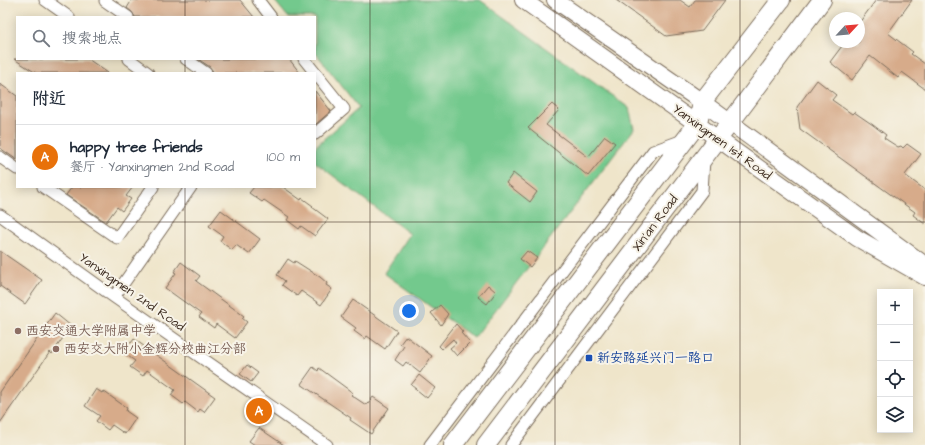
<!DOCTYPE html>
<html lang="zh">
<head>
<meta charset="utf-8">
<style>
	:root { --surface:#fff; --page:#f2f2f3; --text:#1f2937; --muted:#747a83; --line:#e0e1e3; --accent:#1f6fb2 }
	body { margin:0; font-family:"Architects Daughter","LXGW WenKai TC",sans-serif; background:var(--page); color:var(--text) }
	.controls { position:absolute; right:12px; bottom:12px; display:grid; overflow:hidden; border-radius:0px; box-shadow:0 2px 10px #0003 }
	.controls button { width:36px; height:36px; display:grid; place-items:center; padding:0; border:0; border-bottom:1px solid var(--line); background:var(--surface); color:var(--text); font:20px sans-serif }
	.compass { position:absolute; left:829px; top:12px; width:36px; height:36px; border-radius:50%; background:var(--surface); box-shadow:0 2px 10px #0003; rotate:64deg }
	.you { position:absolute; left:409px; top:311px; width:14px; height:14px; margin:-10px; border:3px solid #fff; border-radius:50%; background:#1a73e8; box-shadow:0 0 0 6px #1a73e833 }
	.badge { display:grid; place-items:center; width:26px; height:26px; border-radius:50%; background:var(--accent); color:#fff; font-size:13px; font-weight:700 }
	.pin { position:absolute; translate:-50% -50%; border:2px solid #fff; box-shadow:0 1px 4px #0006 }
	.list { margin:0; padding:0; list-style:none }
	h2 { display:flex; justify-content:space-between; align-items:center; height:52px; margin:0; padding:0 16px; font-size:17px }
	h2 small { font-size:13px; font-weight:400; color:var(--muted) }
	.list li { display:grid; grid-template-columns:26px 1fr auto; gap:12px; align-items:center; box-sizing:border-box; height:64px; padding:0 16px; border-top:1px solid var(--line) }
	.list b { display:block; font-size:15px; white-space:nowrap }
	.list p { margin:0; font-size:13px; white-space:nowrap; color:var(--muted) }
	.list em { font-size:13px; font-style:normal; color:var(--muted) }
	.icon { flex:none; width:22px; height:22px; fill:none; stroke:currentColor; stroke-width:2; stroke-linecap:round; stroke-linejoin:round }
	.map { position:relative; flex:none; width:925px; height:445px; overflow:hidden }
	.search { position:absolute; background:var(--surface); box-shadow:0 2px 10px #0003; left:16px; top:16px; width:300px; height:44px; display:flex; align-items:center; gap:10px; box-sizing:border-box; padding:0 14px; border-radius:0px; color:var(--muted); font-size:15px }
	.panel { position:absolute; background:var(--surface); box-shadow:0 2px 10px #0003; left:16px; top:72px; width:300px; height:116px; border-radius:0px }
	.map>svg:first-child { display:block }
	.green { fill:#73c98d; stroke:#577a56 }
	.building { fill:#d7ab8a }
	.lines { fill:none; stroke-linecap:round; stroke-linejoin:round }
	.street-casing { stroke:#7a6b5a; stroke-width:13 }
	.secondary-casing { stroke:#7a6b5a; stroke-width:18 }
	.primary-casing { stroke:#7a6b5a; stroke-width:20 }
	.street { stroke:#fff; stroke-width:11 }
	.secondary { stroke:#fff; stroke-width:16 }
	.primary { stroke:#fff; stroke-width:18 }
	.grid { fill:none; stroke:#3b2a1e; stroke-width:1; stroke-opacity:0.55 }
	.education-dot { fill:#8d6e63; stroke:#f7f3e8; stroke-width:1.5 }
	.transit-dot { fill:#1a4fb4; stroke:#f7f3e8; stroke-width:1.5 }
	.labels { text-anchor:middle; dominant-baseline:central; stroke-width:4; stroke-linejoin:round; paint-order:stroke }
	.street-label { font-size:13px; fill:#3b2a1e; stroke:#f7f3e8 }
	.education-label { font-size:13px; fill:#785e54; stroke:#f7f3e8; text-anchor:start }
	.transit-label { font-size:13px; fill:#164399; stroke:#f7f3e8; text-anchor:start }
</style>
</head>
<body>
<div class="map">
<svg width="925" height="445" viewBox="0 0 925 445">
	<rect width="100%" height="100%" fill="#f7f3e8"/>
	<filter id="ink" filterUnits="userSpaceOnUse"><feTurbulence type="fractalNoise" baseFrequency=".025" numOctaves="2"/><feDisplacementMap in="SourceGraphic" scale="8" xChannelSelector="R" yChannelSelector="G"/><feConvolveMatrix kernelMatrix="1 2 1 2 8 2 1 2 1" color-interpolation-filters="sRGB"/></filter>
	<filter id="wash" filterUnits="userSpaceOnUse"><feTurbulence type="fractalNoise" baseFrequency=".012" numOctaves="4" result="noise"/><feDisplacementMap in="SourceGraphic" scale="16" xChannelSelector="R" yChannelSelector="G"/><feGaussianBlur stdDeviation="0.9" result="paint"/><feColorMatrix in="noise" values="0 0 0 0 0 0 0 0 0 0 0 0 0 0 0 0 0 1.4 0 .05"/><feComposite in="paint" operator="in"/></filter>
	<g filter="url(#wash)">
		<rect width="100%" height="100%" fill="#efe5ca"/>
		<path class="green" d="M274,0h206l149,108 5,21 -160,209 -90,-65 26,-39 -95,-72v-15l44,-39 -44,-56v-35h-27z"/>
		<g id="blocks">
			<path class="building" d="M132,0h108l14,17h-119l-3,-5 -5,-4z
				M616,0h64l10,7 5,-7h30l-23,31 -36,5z
				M876,0h36l-24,33 25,19 -2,2 14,10v25l-23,-17 -4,6 -28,-22 -18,24 -22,-18 15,-20h14v-19z
				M14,59h74l20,14h-72z
				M198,59h91l11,14h-86l-4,-6z
				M817,80l19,15 -4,5 20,14 2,-2 19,13 13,10 -2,3 14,9 3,-1 2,2 4,-4 14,10 -16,21 20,15v34l-12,-9 2,-3 -115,-83 -3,-22z
				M0,84l17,12v64l-17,-12z
				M315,91l16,20 -16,14z
				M552,104l7,6 -13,15 42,32 17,-21 10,7 -27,33 -60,-48z
				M513,173l24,19 -7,10 -24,-19z
				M72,187h61l-7,9 5,3 -9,12 -5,-4 -11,15 -40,-27z
				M254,187h29l18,13 1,-2 11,8 -1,1 16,12 -13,17 -14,-10 -2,3 -12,-9 2,-3 -25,-17 -2,2 -13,-9z
				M221,210l39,29 -11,15 -13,-9 -4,5 -12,-9 3,-5 -14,-10z
				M0,251l42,29 -17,24 -25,-18z
				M527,251l10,7 -7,9 -10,-8z
				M288,259l6,4 1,-2 25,16 7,6 -1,2 6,4 -11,16 -20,-14 -4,5 -15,-11 3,-4 -8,-6z
				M181,262l19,14 -4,5 48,35 -2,2 5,4 -12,16 -19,-14 -2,4 -15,-11 2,-3 -36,-26 11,-15 -2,-1z
				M488,285l8,7 -9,12 -9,-7z
				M353,300l44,31 -12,18 -18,-13 -2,3 -11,-8 2,-3 -15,-11z
				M440,305l8,9 -7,11 -10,-12z
				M55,313l16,13 -19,28 -2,-2 -50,71v-31z
				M456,324l7,8 -2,1 9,10 -13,13 -7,-8 6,-5 -3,-4 -11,10 -3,-3z
				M406,336l26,20 -12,17 -14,-11 -3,4 -8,-6 9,-14 -4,-2z
				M134,339l81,58 -11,15 -4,-3 -2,3 -13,-10 -2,2 -12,-9 4,-5 -28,-20 -4,6 -13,-9 5,-6 -13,-9 7,-10 2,1z
				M247,365l11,8 -7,9 -11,-8z
				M313,367l5,4 1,-3 34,25 -2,2 15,10 1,-2 1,1 5,-7 16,11 -18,26 -21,-14 1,-2 -50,-34z
				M419,375l16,13 -8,10 -16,-13z
				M96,389l6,4 1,-2 24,17 -1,3 10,7 -11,16 -13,-9 -4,5 -12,-9 4,-5 -15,-10z
				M259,428l25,17h-29l-6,-4z"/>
		</g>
	</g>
	<g filter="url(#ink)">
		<use href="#blocks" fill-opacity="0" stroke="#7a6b5a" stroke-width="1"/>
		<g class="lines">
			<g class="street-casing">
				<path id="street" d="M45,0l24,17
					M106,0l-1,1 23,16
					M258,0l13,17
					M129,59l19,14
					M186,59l20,14
					M304,59l40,50 -29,25
					M0,157l17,12
					M43,187l74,51 36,-51
					M0,215l114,82 213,148
					M114,297l77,-110
					M430,445l223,-294 30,-11
					M511,445l191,-254 2,-31"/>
			</g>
			<g class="secondary-casing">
				<path id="secondary" d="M523,0l334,238 68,39
					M555,0l147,102 223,163"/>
			</g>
			<g class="primary-casing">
				<path id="primary" d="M453,445l245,-322 4,-21 79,-102
					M486,445l244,-322 92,-123"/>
			</g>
			<use href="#street" class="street"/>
			<use href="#secondary" class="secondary"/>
			<use href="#primary" class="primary"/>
		</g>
	</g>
	<path class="grid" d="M185,0v17M370,0v445M555,0v445M740,0v445M185,59v14M185,187v258M0,222h925"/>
	<g class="education-dot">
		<circle cx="18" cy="331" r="4"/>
		<circle cx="56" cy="349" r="4"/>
	</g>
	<rect class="transit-dot" x="585" y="354" width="8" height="8" rx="2"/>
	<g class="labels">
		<g class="street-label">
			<text transform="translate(722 142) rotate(36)">Yanxingmen 1st Road</text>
			<text transform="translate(655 223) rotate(-53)">Xin'an Road</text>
			<text transform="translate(132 292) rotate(35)">Yanxingmen 2nd Road</text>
		</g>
		<g class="education-label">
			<text x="26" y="331">西安交通大学附属中学</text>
			<text x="64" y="349">西安交大附小金辉分校曲江分部</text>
		</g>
		<g class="transit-label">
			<text x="597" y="358">新安路延兴门一路口</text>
		</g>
	</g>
</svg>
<div class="controls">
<button>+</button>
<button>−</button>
<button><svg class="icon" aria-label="locate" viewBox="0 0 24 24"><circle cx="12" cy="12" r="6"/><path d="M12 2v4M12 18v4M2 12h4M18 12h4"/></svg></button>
<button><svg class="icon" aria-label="layers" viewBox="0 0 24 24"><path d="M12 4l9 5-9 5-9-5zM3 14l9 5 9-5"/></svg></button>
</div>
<svg class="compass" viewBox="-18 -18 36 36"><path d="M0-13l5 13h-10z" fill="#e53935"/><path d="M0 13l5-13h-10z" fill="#747a83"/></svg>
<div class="you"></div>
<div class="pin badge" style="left:259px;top:411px;background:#e8710a">A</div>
<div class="search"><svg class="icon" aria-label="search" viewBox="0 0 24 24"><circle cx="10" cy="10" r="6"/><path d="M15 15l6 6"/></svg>搜索地点</div>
<section class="panel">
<h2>附近<small></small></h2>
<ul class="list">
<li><span class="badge" style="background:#e8710a">A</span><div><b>happy tree friends</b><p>餐厅 · Yanxingmen 2nd Road</p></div><em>100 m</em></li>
</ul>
</section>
</div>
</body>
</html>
